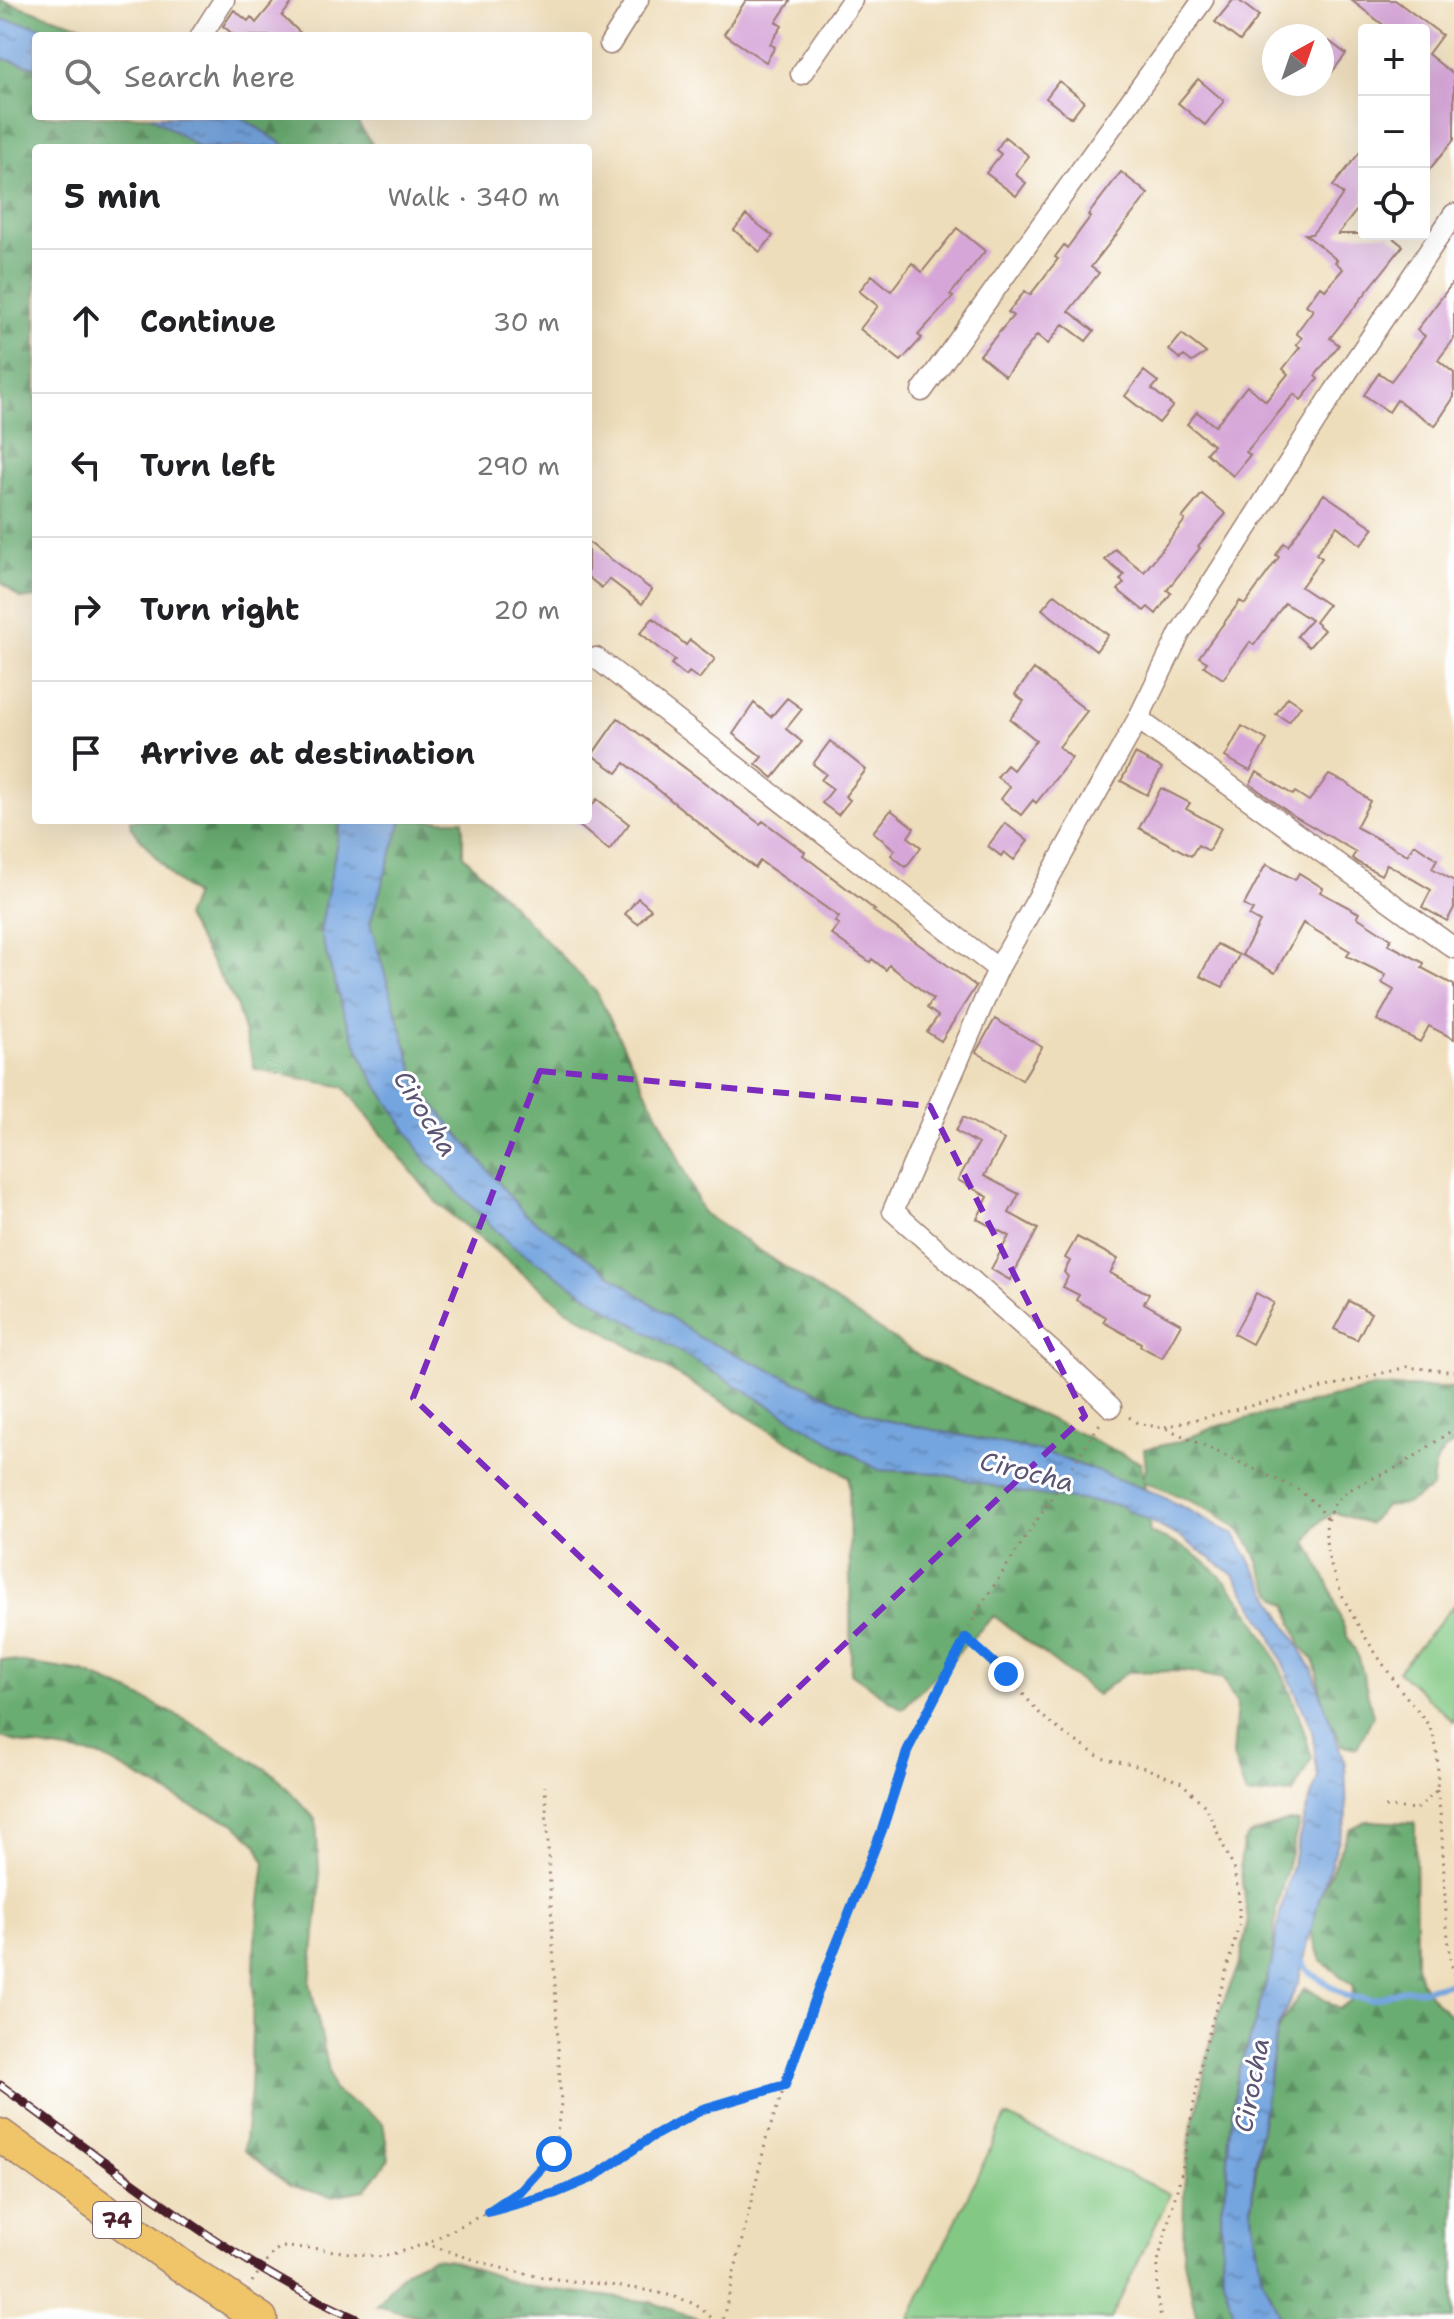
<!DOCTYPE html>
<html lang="en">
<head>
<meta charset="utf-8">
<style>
	:root { --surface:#fff; --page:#f2f2f2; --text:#202124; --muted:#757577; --line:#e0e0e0 }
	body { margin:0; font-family:"Shantell Sans",sans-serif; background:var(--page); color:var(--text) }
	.controls { position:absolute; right:24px; top:24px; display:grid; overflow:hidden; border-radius:8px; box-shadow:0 8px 32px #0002 }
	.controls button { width:72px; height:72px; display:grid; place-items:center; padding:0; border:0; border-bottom:2px solid var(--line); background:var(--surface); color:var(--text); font:40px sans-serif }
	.compass { position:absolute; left:1262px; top:24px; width:72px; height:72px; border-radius:50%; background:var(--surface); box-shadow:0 8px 32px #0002; rotate:40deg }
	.stop { position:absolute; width:24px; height:24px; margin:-18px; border:6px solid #1a73e8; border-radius:50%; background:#fff }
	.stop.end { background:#1a73e8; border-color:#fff; box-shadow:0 2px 8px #0008 }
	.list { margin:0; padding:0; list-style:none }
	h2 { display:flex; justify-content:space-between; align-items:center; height:104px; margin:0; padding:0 32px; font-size:34px }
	h2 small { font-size:26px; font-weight:400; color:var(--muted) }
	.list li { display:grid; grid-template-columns:52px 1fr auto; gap:24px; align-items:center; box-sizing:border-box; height:144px; padding:0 32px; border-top:2px solid var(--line) }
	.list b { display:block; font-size:30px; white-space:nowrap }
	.list em { font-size:26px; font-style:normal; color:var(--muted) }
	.icon { flex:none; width:44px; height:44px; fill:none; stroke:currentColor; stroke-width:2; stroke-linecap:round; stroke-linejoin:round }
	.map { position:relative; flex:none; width:1454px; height:2319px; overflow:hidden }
	.search { position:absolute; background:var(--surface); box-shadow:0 8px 32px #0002; left:32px; top:32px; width:560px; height:88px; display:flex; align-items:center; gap:20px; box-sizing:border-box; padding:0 28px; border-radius:8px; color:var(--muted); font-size:30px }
	.panel { position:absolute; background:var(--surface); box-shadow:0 8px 32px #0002; left:32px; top:144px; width:560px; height:680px; border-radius:8px }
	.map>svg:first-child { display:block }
	.green { fill:#83c984; stroke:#667458; stroke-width:2 }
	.forest { fill:url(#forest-firs); stroke:#5a664e; stroke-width:2 }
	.water { fill:url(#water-ripples); stroke:#5f6285; stroke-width:2 }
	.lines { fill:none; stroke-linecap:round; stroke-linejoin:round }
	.stream { stroke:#74a5df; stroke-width:6 }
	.building { fill:#d6a6d8 }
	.minor-casing { stroke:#9c7e72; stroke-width:23 }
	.primary-casing { stroke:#9c7e72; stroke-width:35 }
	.path { stroke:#9c7e72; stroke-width:3; stroke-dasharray:2 6; stroke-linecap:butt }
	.minor { stroke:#fff; stroke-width:20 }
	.primary { stroke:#f0c469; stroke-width:32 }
	.rail-casing { stroke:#4a1f2b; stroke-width:9 }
	.rail { stroke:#fff; stroke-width:6; stroke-dasharray:18; stroke-linecap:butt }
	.route { stroke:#1a73e8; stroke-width:10 }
	.marked { fill:none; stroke:#7b2cbf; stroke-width:6; stroke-dasharray:16 10; stroke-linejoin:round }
	.labels { text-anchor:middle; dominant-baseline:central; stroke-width:6; stroke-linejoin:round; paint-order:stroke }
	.shield { fill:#fff; stroke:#80626b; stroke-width:2 }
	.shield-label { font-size:22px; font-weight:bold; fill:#4a1f2b }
	.water-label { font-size:26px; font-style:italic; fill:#5b5573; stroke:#fff }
</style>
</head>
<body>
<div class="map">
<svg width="1454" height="2319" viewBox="0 0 1454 2319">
	<defs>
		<pattern id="forest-firs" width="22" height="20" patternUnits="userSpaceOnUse" patternTransform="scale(2)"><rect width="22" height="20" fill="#6aad72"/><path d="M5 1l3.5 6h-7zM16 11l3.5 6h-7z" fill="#598c5e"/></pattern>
		<pattern id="water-ripples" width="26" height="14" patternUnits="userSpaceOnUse" patternTransform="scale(2)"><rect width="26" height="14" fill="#74a5df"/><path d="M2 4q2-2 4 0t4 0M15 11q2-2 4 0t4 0" fill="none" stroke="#6186b5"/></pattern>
	</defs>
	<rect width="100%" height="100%" fill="#fff"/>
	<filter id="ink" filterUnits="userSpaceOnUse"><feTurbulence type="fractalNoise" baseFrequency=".0125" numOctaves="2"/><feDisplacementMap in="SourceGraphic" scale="16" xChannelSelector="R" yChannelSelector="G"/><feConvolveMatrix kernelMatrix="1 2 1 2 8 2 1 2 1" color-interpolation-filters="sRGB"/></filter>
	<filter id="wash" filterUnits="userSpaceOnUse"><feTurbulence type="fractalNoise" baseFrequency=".006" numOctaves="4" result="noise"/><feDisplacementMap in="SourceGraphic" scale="32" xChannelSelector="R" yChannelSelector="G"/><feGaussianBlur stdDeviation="1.8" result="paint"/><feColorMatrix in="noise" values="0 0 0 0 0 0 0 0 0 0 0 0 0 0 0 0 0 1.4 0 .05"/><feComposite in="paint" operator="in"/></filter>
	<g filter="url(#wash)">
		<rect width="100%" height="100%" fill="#eeddba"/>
		<path class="green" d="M1454,1605v117l-56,-51z
			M1006,2116l164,78 -59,125h-202z"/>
		<path class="forest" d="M0,0l113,36h-77v80h317l22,32h-339v449l-15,2 -21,-18z
			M130,820h333v35l134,138 71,142 35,78 219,145 219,105 2,15 3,-11 -2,-18 34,-7 37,-15 38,-10 123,-30 78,1v56c-18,8 -21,27 -22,44l-26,16 -21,2 -17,18 -34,-12 -19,14 -8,16 22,43 18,51 12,22 14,58 -16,32 -15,-3 -16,-33 -12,-52 -13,-14 -14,-41c-24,-13 -25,-43 -39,-64 -16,-26 -75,-48 -104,-59l6,51c14,6 32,12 44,21 62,42 99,135 118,204l-19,35 -47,3 -13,-40 4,-52 -14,-25 -37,-8 -59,1 -30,23 -103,-79 -92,93 -51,-36 -2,-196 -284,-169 -128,-105 -93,-116 -89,-18 -19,-65 -51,-87 9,-22 -21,-17 -42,-51z
			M0,1659l84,13 51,22 56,29 83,51 42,46 4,68 -10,95 23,107 50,33 6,36 -24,31 -33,6 -42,-10 -46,-36 6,-60 5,-149 10,-79 -8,-18 -23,-21 -43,-17 -91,-50 -73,-11 -27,-8z
			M1289,1821l10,1 -23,88 -4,52 -22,77 -12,32 -9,65 -2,47 -6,25 2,71 13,40h-39l-14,-63 1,-69 8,-63 5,-12 11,-59 14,-48 18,-43 8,-42 -8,-55 3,-22 6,-8 12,-5z
			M1366,1821l49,2 1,137 5,22 16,21 17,16v300h-173l-20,-45 -10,-66 21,-166c7,-19 22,-37 33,-55l34,22 11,-8 4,-15 -33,-25 -10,-31 8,-31 31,-70z
			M434,2258l17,2 73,26 127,16 47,17h-270l-52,-14c21,-26 26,-38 58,-47z"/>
		<path class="water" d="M0,19l38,7 26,10h-28v31l-36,-9z
			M151,116h88l50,32h-89z
			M341,820h61l-32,103 48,163 106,127 176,125 179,81 166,33 115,43 75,40 77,134 33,95 2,52 -28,83 -21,84 -21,46 -21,129 -5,50 10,65 20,46h-45l-13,-40 -2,-71 6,-25 2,-47 9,-65 12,-32 22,-77 8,-48 26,-103 12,-33 -6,-48 -43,-99 -35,-56 -52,-37 -63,-33 -95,-12 -87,-20 -58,-3 -263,-156 -105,-69 -84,-83 -60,-93 -23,-55 -24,-82z"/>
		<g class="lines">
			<path class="stream" d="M1300,1958l8,13 38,25 27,4 33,-11 17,1 31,-8"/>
		</g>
		<g id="blocks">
			<path class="building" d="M275,0h19l-12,16 22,20h-69l-12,-10 11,-16 14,11 3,-4 5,6z
				M746,0h45l-15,22 6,4 -12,18 5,3 -9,15 -42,-28z
				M1233,0h5l21,16 -19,25 -25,-19z
				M1351,0h44l47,35 -14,19 26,21v65l-30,36v-146h-34z
				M1329,41l17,13 -14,18 -10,-8v-14z
				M1198,79l26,22 -19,24 -27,-22z
				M1059,81l25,20 -13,17 -25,-20z
				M1005,137l24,19 -14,18 11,9 -10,13 -30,-23 15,-19 -5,-4z
				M1364,147v54l-26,33h50l15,12 -73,92 9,7 -24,31 3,3 -17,21 -7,-6 -48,58 4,3 -17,21 -27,-23 7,-8 -26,-21 10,-12 18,14 32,-40 19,15 22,-27 -5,-5 17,-22 -4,-2 6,-7 -6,-5 17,-23 -7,-5 14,-19 5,4 18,-21 -8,-7 2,-2 -32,-26h7l19,-23 12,-17 -10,-8z
				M1121,172l27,22 -57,73 8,6 -30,38 25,20 -8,10 -23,-17 -15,20 -11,-9 -32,41 -25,-21 33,-39 -5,-4 17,-21 5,4 28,-36 -3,-2 9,-12 3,3 23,-31 -2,-2z
				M746,215l27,21 -13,16 -26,-22z
				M957,228l28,23 -35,44 3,2 -35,38 4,3 -21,23 -41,-32 18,-23 -19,-15 13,-16 19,16 21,-28 10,9z
				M1454,281v58l-16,21 16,13v24l-19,29 -38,-26 -8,12 -25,-17 15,-22 12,8 34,-45 -8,-6z
				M1182,334l24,19 -14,9 -8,-6 -4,3 -11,-9z
				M1144,371l14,11 -6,7 21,17 -14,17 -34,-27z
				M1202,494l24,20 -28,32 2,2 -33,42 4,3 -15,21 -8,-7 -4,4 -26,-21 6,-7 -4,-3 4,-5 -19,-15 10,-11 29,23 41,-52 -3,-2z
				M1324,494l50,34 -13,17 -24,-19 -21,28 6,4 -21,29 27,18 -13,17 9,8 -15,17 -12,-11 14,-16 -26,-17 -31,42 -4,-3 -27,37 -19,-13 3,-4 -8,-5 41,-56 5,3 34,-47 -3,-2 8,-12 4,3z
				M588,542l64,48 -10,14 -33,-25 -7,9 -14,-11z
				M1055,594l53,41 -12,16 -54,-42z
				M653,618l33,27 4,-5 25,19 -16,20 -10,-7 -3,4 -15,-12 4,-4 -35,-27z
				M1034,669l53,42 -28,36 13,11 -36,45 -3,-3 -12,15 -20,-16 9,-12 -13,-10 10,-12 6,5 23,-30 -26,-21 14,-18 -9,-7z
				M1288,697l13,9 -12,16 -13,-8z
				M787,698l15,11 -16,20 16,13 -29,36 -17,-14 6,-7 -29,-23 21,-31 17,14z
				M618,718l142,106 3,-3 42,31 -2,3 72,55 -2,1 103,75 -35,55 -14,-9 11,-16 -11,-8 6,-9 -44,-34 -3,5 -14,-11 -2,3 -39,-28 8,-10 -4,-2 4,-5 -79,-56 -5,7 -130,-105 -8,10 -25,-18z
				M1242,726l25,14 -17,31 -25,-14z
				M830,741l36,29 -21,26 5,4 -12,15 -16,-12 11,-14 -12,-9 5,-6 -13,-10z
				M1135,754l27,14 -15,27 -26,-14z
				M1257,772l36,23 2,-3 14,9 20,-26 18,8 23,18 -14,26 51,28 7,-11 23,15 -5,9 22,13v27l-7,13 -25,-14 9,-17 -44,-26 -6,11 -24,-13 -5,-4 4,-6 -65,-38 -41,-30z
				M1161,788l29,15 -4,6 35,19 -12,23 -11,-6 -7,11 -52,-28z
				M597,799l32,25 -20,26 -37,-30h16v-10z
				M891,810l23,18 -6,9 13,10 -15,20 -15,-12 4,-5 -22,-18z
				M1005,823l23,18 -14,19 -10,-8 -3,4 -13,-10z
				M1266,864l29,16 4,-7 24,15 -3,4 39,21 -2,4 34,22 -3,5 36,19 -2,5 32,17v54l-25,-13 -9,16 -43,-22 17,-30 -12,-7 4,-8 -39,-19 3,-5 -47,-28 -28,50 -33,-18 18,-33 -11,-6 4,-6 -9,-5z
				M638,898l13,11 -13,15 -13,-10z
				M1217,944l22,11 -16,32 -23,-11z
				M995,1019l47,28 -20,33 -46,-28z
				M963,1117l41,23 -20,36 35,18 -10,19 29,16 -28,51 -19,-11 18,-33 -32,-17 11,-22 -30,-17 20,-36 -22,-13z
				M1077,1237l41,22 -8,14 39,21 -5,9 37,21 -19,34 -22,-12 1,-3 -38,-21 3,-5 -30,-17 3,-5 -16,-8 5,-10 -4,-5 6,-11 -5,-3z
				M1256,1293l18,10 -22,41 -18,-10z
				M1349,1301l22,12 -14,27 -23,-11z"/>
		</g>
	</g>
	<g filter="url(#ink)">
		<use href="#blocks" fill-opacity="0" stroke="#9c7e72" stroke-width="2"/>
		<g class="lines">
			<g class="minor-casing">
				<path id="minor" d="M201,36l23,-36
					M610,44l28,-44
					M801,74l51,-74
					M922,391l281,-391
					M596,658l402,311
					M1138,719l316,229
					M1111,1407l-56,-53 -162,-143 105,-242 140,-250 42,-86 154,-241 120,-178"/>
			</g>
			<g class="primary-casing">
				<path id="primary" d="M0,2135l186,134 75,50"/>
			</g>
			<path class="path" d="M1129,1417l8,6 31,6 131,61 19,16 10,14
				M1165,1427l242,-60 47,5
				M966,1638l40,36 35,41 21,17 39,26 44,10 37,15 24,24 27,60 6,29v29l-37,133 -20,113 -24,90 -1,36 4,22
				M1437,1790c10,62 4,124 17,186
				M1385,1807l32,2 20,-19c1,-18 2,-37 -4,-55 -7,-19 -28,-37 -39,-55 -27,-39 -92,-130 -59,-177 11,-17 50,-28 68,-39 18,-11 34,-24 51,-35
				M492,2211l64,-18 36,-15 61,-42 50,-27 80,-24
				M425,2244c39,12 78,27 118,33 46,8 109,8 151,27 7,4 13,10 19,15
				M252,2282l20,-28 8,-7 31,1 72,9 42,-13 63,-32 33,-22 33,-36 7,-50 -16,-318
				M723,2319l44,-183 53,-150 62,-156 26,-81 70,-139 123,-188"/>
			<use href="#minor" class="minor"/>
			<use href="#primary" class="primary"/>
			<g class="rail-casing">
				<path id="rail" d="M0,2085c113,81 230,178 357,234"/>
			</g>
			<use href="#rail" class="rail"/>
		</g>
	</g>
	<g class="lines" filter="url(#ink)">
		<path class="route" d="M554,2154l-33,36 -33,22 68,-19 36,-15 61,-42 50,-27 82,-24 35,-99 62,-156 26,-81 58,-111 40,36"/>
	</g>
	<path class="marked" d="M540,1071l390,35 155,310 -327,310 -345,-328z"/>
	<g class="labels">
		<rect class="shield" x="93" y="2202" width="48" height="36" rx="6"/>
		<g class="shield-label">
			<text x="117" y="2220">74</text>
		</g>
		<g class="water-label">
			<text transform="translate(426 1113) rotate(58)">Cirocha</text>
			<text transform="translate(1027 1471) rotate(14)">Cirocha</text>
			<text transform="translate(1251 2085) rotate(-79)">Cirocha</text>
		</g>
	</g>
</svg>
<div class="controls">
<button>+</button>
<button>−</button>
<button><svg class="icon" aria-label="locate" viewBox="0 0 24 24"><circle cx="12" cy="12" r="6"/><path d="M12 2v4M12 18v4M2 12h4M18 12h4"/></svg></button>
</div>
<svg class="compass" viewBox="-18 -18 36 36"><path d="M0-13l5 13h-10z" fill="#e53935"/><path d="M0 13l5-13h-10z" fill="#757577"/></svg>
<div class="stop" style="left:554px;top:2154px"></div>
<div class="stop end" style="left:1006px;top:1674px"></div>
<div class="search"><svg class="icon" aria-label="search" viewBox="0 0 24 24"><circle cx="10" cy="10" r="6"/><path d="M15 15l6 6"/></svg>Search here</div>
<section class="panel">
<h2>5 min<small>Walk · 340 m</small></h2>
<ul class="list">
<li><svg class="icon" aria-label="ahead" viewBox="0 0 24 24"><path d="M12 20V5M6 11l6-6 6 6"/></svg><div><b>Continue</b></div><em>30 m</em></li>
<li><svg class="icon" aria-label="left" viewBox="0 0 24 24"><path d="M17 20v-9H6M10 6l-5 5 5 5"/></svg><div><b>Turn left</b></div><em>290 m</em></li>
<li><svg class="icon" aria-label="right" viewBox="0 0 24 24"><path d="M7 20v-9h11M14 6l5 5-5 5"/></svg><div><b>Turn right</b></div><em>20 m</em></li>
<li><svg class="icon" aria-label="arrive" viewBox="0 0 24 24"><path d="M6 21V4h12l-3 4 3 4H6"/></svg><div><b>Arrive at destination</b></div></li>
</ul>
</section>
</div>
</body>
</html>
